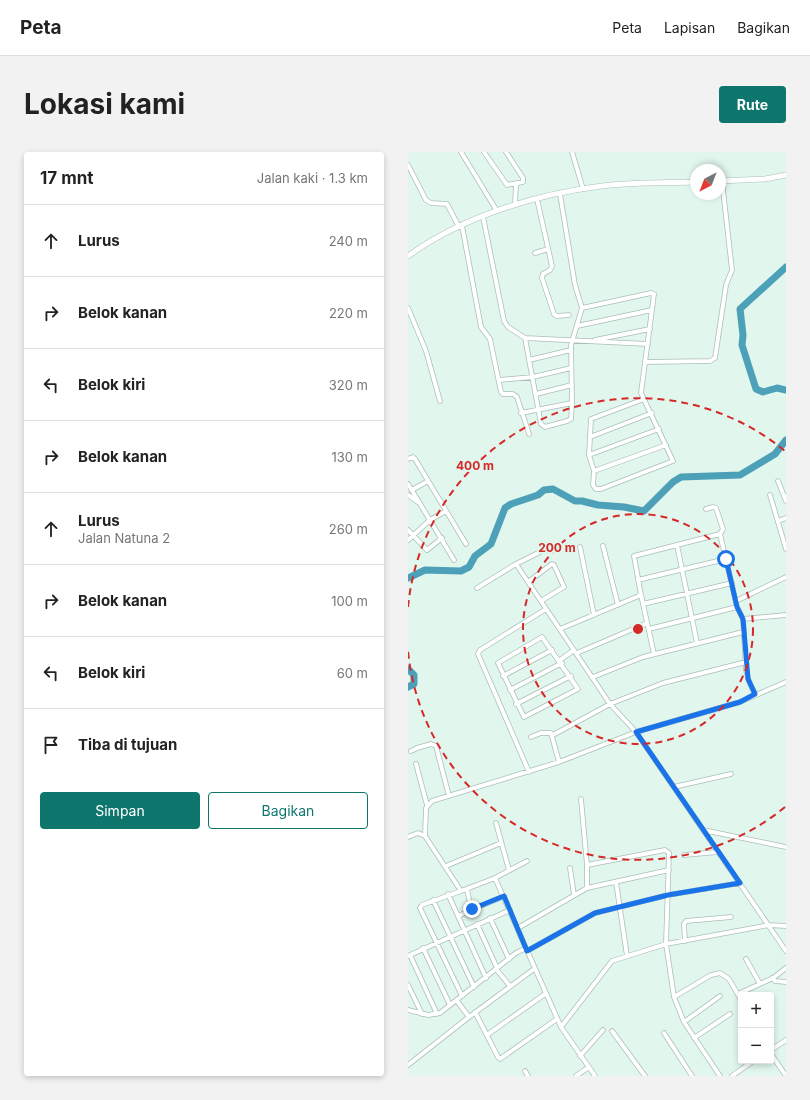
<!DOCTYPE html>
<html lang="id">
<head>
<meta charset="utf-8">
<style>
	:root { --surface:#fff; --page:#f2f2f2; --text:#222; --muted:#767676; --line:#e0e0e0; --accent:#0f766e }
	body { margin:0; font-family:Inter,sans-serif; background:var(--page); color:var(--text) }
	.controls { position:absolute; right:12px; bottom:12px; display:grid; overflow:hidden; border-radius:4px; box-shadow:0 2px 6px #0003 }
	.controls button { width:36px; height:36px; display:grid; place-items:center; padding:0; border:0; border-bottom:1px solid var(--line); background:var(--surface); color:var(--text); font:20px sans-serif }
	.compass { position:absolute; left:282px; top:12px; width:36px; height:36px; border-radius:50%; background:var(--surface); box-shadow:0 2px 6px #0003; rotate:222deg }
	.stop { position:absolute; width:12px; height:12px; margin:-9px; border:3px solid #1a73e8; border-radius:50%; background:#fff }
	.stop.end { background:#1a73e8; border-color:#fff; box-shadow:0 1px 4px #0008 }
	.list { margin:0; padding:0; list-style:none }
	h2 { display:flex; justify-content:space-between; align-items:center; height:52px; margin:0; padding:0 16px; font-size:17px }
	h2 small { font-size:13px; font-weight:400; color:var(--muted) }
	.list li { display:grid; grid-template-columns:26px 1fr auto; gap:12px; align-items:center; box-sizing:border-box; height:72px; padding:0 16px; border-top:1px solid var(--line) }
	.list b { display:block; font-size:15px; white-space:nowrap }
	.list p { margin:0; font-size:13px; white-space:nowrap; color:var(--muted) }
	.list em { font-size:13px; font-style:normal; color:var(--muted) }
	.actions { display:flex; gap:8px; padding:12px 16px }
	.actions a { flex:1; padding:9px 0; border:1px solid var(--accent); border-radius:4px; text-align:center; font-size:14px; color:var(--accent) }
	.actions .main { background:var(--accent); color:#fff }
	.icon { flex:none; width:22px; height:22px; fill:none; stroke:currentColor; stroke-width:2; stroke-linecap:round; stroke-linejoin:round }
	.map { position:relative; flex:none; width:378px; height:924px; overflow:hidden; border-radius:4px }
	header { display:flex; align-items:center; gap:24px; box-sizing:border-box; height:56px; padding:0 20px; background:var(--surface); border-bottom:1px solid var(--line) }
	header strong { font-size:19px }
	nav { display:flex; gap:22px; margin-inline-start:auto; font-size:14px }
	.intro { display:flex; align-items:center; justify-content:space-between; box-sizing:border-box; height:96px; padding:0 24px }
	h1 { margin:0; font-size:28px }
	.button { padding:10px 18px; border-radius:4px; background:var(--accent); color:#fff; font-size:14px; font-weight:700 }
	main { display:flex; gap:24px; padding:0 24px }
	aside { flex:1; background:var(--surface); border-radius:4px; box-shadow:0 2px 6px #0003 }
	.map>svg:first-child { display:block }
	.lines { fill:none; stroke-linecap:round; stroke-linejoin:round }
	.river { stroke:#4ca0b8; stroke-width:7 }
	.minor-casing { stroke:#aabfb7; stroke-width:5.5 }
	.tertiary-casing { stroke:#aabfb7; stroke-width:6 }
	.minor { stroke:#fff; stroke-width:4 }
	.tertiary { stroke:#fff; stroke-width:5 }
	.route { stroke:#1a73e8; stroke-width:5 }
	.ring { fill:none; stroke:#d62828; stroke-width:2; stroke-dasharray:7 5 }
	.centre { fill:#d62828; stroke:#e1f6ed; stroke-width:2 }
	.ring-label { font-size:12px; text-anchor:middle; font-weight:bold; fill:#d62828; stroke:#e1f6ed; stroke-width:4; stroke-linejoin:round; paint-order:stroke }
</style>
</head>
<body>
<header>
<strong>Peta</strong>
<nav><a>Peta</a><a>Lapisan</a><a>Bagikan</a></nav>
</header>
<div class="intro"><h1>Lokasi kami</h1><a class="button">Rute</a></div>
<main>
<aside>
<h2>17 mnt<small>Jalan kaki · 1.3 km</small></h2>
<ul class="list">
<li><svg class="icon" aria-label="ahead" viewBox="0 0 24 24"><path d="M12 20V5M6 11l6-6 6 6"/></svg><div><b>Lurus</b></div><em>240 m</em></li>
<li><svg class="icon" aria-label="right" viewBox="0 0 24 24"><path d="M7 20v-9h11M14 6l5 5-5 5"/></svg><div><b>Belok kanan</b></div><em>220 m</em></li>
<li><svg class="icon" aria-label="left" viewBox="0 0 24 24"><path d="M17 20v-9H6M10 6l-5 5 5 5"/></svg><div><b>Belok kiri</b></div><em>320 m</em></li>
<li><svg class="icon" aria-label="right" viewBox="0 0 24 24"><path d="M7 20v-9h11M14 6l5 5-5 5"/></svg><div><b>Belok kanan</b></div><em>130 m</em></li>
<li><svg class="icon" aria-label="ahead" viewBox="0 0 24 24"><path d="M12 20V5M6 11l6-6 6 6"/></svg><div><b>Lurus</b><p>Jalan Natuna 2</p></div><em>260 m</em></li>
<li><svg class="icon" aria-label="right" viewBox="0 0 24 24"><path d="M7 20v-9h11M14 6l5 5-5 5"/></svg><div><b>Belok kanan</b></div><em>100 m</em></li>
<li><svg class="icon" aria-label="left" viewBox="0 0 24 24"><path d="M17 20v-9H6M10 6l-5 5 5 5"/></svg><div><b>Belok kiri</b></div><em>60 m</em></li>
<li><svg class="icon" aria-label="arrive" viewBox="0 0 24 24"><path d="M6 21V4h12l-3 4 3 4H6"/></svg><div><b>Tiba di tujuan</b></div></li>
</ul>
<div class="actions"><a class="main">Simpan</a><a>Bagikan</a></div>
</aside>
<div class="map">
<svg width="378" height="924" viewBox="0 0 378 924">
	<rect width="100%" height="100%" fill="#e1f6ed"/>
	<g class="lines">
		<path class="river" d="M378,115l-46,42 3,26 -1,10 14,44 7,3 14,-4 9,2
			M0,426l17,-8 36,1 8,-4 6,-11 16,-12 14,-36 6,-4 27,-9 6,-5 9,-1 22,12h7l16,4 26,2 20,4 29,-29 8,-5 59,-2 35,-21 11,-14
			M0,517l6,6v9l-6,3"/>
		<g class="minor-casing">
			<path id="minor" d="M53,0l36,59
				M76,0l23,33 16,-3v-4l-17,-26
				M164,0l11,37
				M0,13l18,35 5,3 16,1 12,23
				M129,47l15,67 -2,4 -7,4 -1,4 12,36 3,2 12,-1
				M107,52l1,-20
				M75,65l21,104 4,6 17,11 16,86 4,3 22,-6 4,-2 1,-16 -1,-58 11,-37 -7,-23 -15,-91
				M54,74l19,101 9,12 11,53 2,2h10l4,3 12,37
				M127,101l13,-4
				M0,156l18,43 14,50
				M174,156l69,-15 3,1 -13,99 32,68 -72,28h-5l-3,-4 1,-14
				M169,174l75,-16
				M117,186l123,6
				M187,188l55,-11
				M121,208l42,-10
				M237,210l65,-1 5,-3 11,-73 6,-15 -10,-89
				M91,228l34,-3 38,-9
				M128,242l36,-9
				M236,247l-53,20 -2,36 5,16 72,-26
				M113,261l51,-10
				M182,285l62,-24
				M181,303l70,-26
				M0,307l5,-2 2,2 51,85
				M370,329l8,20
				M0,332l46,76
				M4,338l16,-9
				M0,343l10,7
				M362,343l16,54
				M298,357l7,-2 3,1 7,21 -3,5
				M370,369l8,-3
				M0,378l19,20 15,-12
				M0,388l22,-20 16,-9
				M269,393l20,98
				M195,394l15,59
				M172,395l14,68
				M108,412l94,140 26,28 150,219
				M230,428l88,-21
				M120,430l24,-18 2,1 10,22 -23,14
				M69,436l39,-24 30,-15
				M328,449l50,-24
				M235,452l89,-21
				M335,467l43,-4
				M152,477l81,-34
				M241,477l88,-22
				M134,485l36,52 -54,28 -26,-54z
				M169,501l70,-30
				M246,502l-13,-59 -7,-39 86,-22 17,73 6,12 3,51 3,11 6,13
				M152,508l14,-10
				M95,524l49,-26
				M185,525l50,-20 100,-25
				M102,538l52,-27
				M108,552l55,-28
				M145,583l57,-31 53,-21 83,-21
				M123,585l10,-4h10l8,29
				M3,599l6,-3 14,-4 5,2 13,50
				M8,612l11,41
				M121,620l-51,-118 2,-4 66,-41
				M266,635l57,-13
				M173,647l6,66v23
				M88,671l13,47
				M295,678l83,17
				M17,684l1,-28 6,-7 127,-39 77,-30 104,-30 46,-20
				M0,685l10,-4 7,3 36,55 34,-13 66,149 34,49
				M276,703l34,-3
				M179,713l78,-15 4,3 -3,91 8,53 10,25 36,54
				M38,714l55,-23
				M162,716l4,27
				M87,726l32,-17
				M208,730l11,74
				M59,737l4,20
				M53,739l-39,14 -2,3 42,88
				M40,742l38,84
				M25,748l41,87
				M50,764l46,-20
				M82,766l19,41
				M69,772l20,44
				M110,776l69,-40 82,-18
				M277,789l-1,-17 2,-3 45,-4
				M15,796l27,57
				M119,799l68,-38 73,-18 72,-12
				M2,803l27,59
				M0,804l102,-46
				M338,807l14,25
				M88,817l14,17
				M364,826l3,3 11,1
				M0,833l14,29
				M330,842l35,-16 13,-10
				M266,845l37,-22 9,-2 9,6 12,21
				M49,849l12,16
				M0,858l20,5 12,-2 76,-60 10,-5
				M67,860l23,45 2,2 57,-40
				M276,870l36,-26
				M153,875l51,-66 54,-17 103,-19 17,1
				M204,879l33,45
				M256,881l28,43
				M79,883l58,-41
				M286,886l36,-24
				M363,898l15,-10
				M363,902l15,22
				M172,904l23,-26
				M0,913l61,-48 65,-48
				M117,919l3,5
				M168,924l13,-9
				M324,924l21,-15"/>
		</g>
		<g class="tertiary-casing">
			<path id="tertiary" d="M312,29l45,-2 21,-4
				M0,104c54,-39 128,-62 194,-70 31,-4 63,-3 94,-4"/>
		</g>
		<use href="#minor" class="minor"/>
		<use href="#tertiary" class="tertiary"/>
	</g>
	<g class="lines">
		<path class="route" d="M64,757l32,-13 23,55 68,-38 73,-18 72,-12 -104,-151 104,-30 15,-8 -7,-15 -5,-60 -6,-12 -11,-48"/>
	</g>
	<g class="ring">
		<circle cx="230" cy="477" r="115"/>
		<path d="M377 655A231 231 0 0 1 0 499M0 455A231 231 0 0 1 377 299"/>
	</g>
	<circle cx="230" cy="477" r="6" class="centre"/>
	<g class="ring-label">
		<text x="67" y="318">400 m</text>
		<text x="149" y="400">200 m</text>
	</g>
</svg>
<div class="controls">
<button>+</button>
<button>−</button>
</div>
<svg class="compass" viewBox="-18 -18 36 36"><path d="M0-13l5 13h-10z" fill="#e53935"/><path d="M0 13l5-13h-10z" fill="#767676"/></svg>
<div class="stop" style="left:318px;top:407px"></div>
<div class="stop end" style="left:64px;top:757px"></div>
</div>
</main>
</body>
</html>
